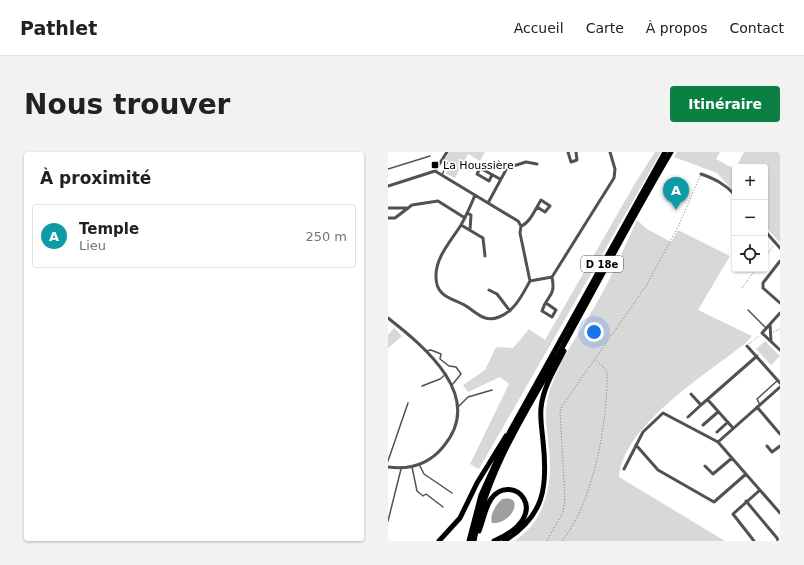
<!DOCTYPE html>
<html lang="fr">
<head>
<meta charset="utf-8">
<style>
	:root { --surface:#fff; --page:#f2f2f2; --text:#202124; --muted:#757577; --line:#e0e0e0; --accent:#0b8043 }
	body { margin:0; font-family:"DejaVu Sans",sans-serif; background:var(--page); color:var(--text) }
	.controls { position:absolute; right:12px; top:12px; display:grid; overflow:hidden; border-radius:4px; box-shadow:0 1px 3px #0004 }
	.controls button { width:36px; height:36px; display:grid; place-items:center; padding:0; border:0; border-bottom:1px solid var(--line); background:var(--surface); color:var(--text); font:20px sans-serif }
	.you { position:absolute; left:206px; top:180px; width:14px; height:14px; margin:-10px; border:3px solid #fff; border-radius:50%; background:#1a73e8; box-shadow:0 0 0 6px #1a73e833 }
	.badge { display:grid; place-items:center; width:26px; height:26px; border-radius:50%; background:var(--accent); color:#fff; font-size:13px; font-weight:700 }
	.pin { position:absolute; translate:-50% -33px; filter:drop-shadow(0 1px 2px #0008) }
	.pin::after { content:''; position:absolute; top:21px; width:14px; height:12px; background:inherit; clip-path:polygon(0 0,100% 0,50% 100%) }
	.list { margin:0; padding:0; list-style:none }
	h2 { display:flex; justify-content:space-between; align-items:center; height:52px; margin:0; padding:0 16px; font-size:17px }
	h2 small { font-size:13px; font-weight:400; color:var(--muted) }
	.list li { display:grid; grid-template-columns:26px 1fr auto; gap:12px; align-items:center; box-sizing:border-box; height:64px; margin:0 8px 8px; padding:0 8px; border:1px solid var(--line); border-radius:4px }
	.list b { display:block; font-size:15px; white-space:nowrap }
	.list p { margin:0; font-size:13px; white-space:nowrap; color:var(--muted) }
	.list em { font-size:13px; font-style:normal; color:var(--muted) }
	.icon { flex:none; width:22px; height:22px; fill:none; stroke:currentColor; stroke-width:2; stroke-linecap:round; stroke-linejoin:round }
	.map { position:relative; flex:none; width:392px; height:389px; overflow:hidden; border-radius:4px }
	header { display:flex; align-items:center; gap:24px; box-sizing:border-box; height:56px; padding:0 20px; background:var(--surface); border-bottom:1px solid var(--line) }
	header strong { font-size:19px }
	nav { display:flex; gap:22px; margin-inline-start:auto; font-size:14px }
	.intro { display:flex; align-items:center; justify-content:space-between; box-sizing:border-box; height:96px; padding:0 24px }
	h1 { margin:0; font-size:28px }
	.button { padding:10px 18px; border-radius:4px; background:var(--accent); color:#fff; font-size:14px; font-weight:700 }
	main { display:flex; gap:24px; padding:0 24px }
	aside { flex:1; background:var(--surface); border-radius:4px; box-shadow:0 1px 3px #0004 }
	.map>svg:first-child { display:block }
	.green { fill:#d8d8d8 }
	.water { fill:#9f9f9f }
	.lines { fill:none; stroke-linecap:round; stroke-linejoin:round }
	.path { stroke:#737373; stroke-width:1; stroke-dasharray:1 2; stroke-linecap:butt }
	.service { stroke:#515151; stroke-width:1.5 }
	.minor { stroke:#515151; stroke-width:3 }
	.trunk { stroke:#000; stroke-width:5 }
	.poi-dot { fill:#000; stroke:#fff; stroke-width:1.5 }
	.labels { text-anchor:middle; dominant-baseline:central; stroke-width:3.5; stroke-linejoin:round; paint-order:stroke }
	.shield { fill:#fff; stroke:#4c4c4c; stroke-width:1 }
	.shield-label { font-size:10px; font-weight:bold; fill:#000 }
	.poi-label { font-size:11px; fill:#000; stroke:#fff; text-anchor:start }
</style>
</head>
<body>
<header>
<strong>Pathlet</strong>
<nav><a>Accueil</a><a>Carte</a><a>À propos</a><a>Contact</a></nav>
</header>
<div class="intro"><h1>Nous trouver</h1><a class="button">Itinéraire</a></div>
<main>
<aside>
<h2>À proximité<small></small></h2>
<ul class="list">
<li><span class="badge" style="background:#0f9aa8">A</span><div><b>Temple</b><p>Lieu</p></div><em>250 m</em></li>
</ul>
</aside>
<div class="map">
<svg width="392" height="389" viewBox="0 0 392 389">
	<rect width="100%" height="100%" fill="#fff"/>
	<path class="green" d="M62,0h35l-5,9 -12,-7 -13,24 -9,-4 4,-11 -5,-4z
		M267,0h6l-182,317 -9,-5 39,-80 -9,-7 -32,15 -5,-7 22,-15 11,-23 17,1 16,-19 16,11 92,-160z
		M289,0h43l-4,7 19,10v24l-18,-20 -43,-16z
		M356,0h36v91l-15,-17v-59h-29z
		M249,68l10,9 24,13 7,-12 52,26 -32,54 54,26 -5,6c-39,31 -124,83 -128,135l106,64h-211c31,-19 39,-57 35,-91 -1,-16 -5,-32 -2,-48 8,-39 35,-71 53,-105 14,-25 25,-51 37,-77z
		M6,176l8,8 -14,12v-13z
		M377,189l15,15 -9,9 -15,-16z"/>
	<path class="water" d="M114,347c24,-5 10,26 -10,24 -3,-7 4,-19 10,-24z"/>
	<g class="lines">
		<path class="path" d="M377,105l9,-12
			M354,136l14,-19
			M385,180l7,-3
			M361,192l10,-8
			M159,389l16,-29 2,-14 -5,-86 2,-6 84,-120 33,-61 21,-49
			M174,389c32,-40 46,-120 45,-170l-12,-12"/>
		<path class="service" d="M0,17l42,-13
			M54,23l5,-12 -3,-4
			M360,158l18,18
			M38,199l5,-1 10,4 -1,5 9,7 7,1 5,7 -9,11
			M34,234l18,-7 6,-5
			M372,253l-3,-6 20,-18
			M69,256l11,-11 24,-7
			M0,309l20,-58
			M31,312l5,10 28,19
			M24,315l5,24 6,5 3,-2 17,13
			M0,369l13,-52"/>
		<path class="minor" d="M180,0l3,10 6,-2 -1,-8
			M47,19l83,50 3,5 -1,7 10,48
			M47,19l12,-19
			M313,22c14,5 24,10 34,21
			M104,23l-3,6 -12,-7 3,-6 20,11
			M0,34l47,-15
			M87,43c-4,10 -9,21 -14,30 -10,16 -26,33 -25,52 0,20 16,21 30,29 11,7 19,17 33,11 16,-6 23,-22 31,-36
			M100,51l19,-35 19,-6 11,2
			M0,56h19
			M79,61l4,2 -1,15
			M0,66h7l17,-13 26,-4 27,17
			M73,73l22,13 2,18
			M133,74c9,-3 15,-18 20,-26l9,6 -5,6 -8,-5
			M377,79l15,17
			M392,109l-17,22v5l17,15
			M142,129l22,-4 62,-99 1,-9 -5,-17
			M101,138l8,4 13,17
			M158,151l10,7 -4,7 -10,-6c5,-17 14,-13 10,-34
			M392,161l-18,20 18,17
			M0,166c37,29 98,79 55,129 -14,17 -33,23 -55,20
			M382,172l1,17
			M359,194l33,37
			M303,242l10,11 56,-49
			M320,248l25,28
			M369,255l23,27
			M300,265l13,-12
			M315,273l15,-13
			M329,280l11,-10
			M330,290l62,-55
			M248,293l22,25 56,32 32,-28
			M379,294l5,6 8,-6
			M317,314l8,8 19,-16
			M236,317l19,-37 20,-19 55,29 62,71
			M358,349l31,37 1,3
			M366,389l-21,-27 27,-24"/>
		<path class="trunk" d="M91,379c4,-10 6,-23 12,-32 21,-29 66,15 3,42
			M51,389l21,-23 17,-35 29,-47
			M81,389l12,-46 29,-64 155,-279
			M86,389c12,-70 54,-132 88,-193 36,-65 71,-132 109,-196
			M116,389c41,-25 44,-55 39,-100 -1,-11 -3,-22 -2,-33 2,-21 14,-39 23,-57"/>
	</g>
	<rect class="poi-dot" x="43" y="9" width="8" height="8" rx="2"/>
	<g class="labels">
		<rect class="shield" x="193" y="104" width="42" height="16" rx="3"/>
		<g class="shield-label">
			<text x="214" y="112">D 18e</text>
		</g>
		<g class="poi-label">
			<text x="55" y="13">La Houssière</text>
		</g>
	</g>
</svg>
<div class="controls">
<button>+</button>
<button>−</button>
<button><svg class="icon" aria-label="locate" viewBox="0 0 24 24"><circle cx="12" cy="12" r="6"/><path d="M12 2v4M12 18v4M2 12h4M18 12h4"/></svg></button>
</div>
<div class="you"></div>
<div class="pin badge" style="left:288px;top:58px;background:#0f9aa8">A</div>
</div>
</main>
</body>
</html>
